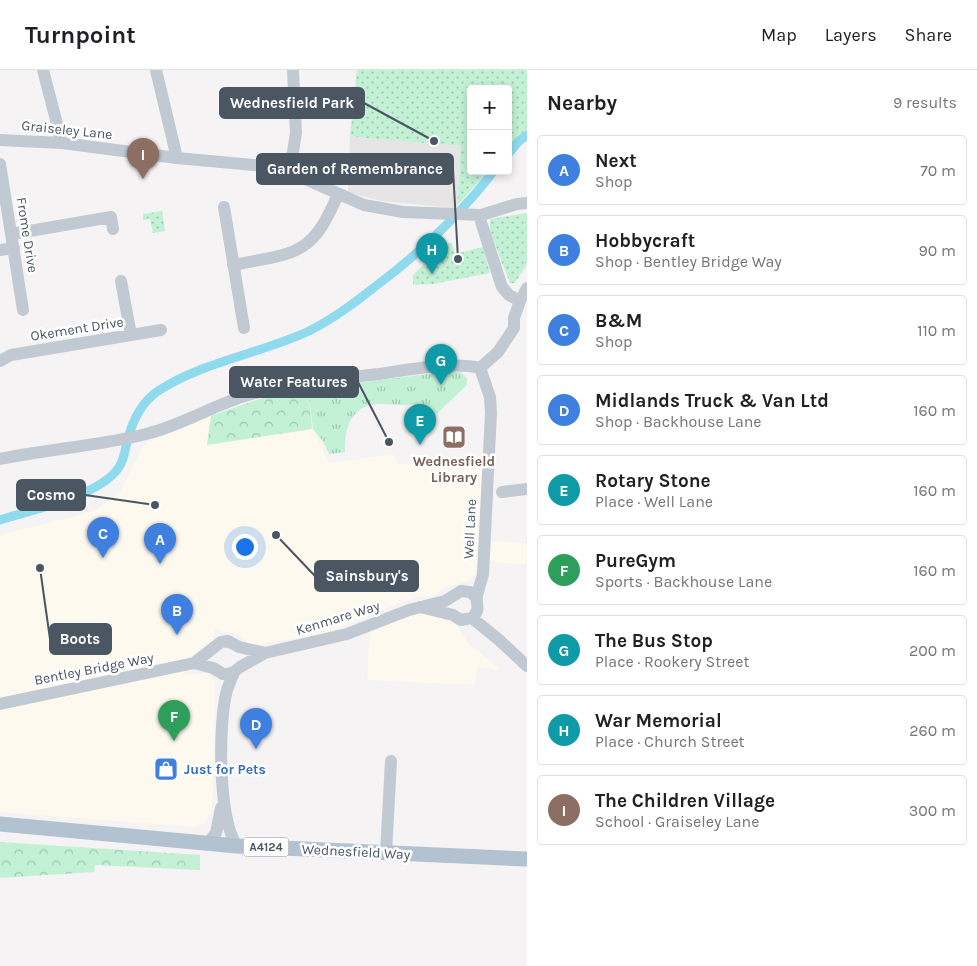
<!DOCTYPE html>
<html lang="en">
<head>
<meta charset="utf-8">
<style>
	:root { --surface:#fff; --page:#f6f6f6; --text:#202124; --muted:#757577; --line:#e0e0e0; --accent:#1a73e8 }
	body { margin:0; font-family:Karla,sans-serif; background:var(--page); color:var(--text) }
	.controls { position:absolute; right:15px; top:15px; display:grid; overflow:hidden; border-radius:5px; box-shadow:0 2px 8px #0003 }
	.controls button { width:45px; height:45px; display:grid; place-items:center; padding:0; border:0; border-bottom:1px solid var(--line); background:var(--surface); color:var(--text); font:25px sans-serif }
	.you { position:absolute; left:244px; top:476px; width:18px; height:18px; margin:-12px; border:4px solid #fff; border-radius:50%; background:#1a73e8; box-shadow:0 0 0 8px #1a73e833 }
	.badge { display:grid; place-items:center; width:32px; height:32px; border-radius:50%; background:var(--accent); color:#fff; font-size:16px; font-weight:700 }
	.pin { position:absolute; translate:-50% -41px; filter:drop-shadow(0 1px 2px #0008) }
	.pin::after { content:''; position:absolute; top:26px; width:18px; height:15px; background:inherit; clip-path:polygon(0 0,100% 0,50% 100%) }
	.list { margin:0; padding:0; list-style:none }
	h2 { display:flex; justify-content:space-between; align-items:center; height:65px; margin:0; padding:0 20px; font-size:21px }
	h2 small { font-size:16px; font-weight:400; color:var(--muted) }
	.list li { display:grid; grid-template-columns:32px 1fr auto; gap:15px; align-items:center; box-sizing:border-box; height:70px; margin:0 10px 10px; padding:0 10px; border:1px solid var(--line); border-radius:5px }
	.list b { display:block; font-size:19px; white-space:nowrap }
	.list p { margin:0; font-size:16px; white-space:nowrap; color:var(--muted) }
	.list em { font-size:16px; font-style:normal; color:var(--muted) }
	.map { position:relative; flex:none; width:527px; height:896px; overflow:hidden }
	header { display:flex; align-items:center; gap:30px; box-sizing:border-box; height:70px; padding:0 25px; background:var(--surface); border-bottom:1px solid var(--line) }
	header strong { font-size:24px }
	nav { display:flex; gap:28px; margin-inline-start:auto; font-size:18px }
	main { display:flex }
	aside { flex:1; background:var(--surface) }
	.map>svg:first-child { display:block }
	.commercial { fill:#fdf9ef }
	.education { fill:#e6e4e5 }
	.grass { fill:url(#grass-tufts) }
	.forest { fill:url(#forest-crowns) }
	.park { fill:url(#park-dots) }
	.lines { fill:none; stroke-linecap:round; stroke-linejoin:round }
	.canal { stroke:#90daee; stroke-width:9 }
	.minor { stroke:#c1cad2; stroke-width:12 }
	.major { stroke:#b3c2d1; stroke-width:15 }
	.labels { text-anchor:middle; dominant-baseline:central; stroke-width:5; stroke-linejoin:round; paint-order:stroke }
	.shield { fill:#fff; stroke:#808990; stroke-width:1 }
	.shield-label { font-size:12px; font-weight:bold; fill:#4a5661 }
	.street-label { font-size:14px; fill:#4a5661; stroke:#fff }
	.education-label { font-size:14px; font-weight:bold; fill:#785e54; stroke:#fff }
	.shop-label { font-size:14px; font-weight:bold; fill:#366cbe; stroke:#fff; text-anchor:start }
	.leader { fill:none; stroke:#4a5661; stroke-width:2 }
	.callout-dot { fill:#4a5661; stroke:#fff; stroke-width:2 }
	.callout { fill:#4a5661; stroke:#4a5661; stroke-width:2 }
	.callout-label { font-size:15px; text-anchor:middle; font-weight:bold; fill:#fff }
</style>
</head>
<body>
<header>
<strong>Turnpoint</strong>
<nav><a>Map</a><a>Layers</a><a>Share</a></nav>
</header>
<main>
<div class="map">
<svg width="527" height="896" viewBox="0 0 527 896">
	<defs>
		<pattern id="grass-tufts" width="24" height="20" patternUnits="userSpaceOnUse" patternTransform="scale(1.25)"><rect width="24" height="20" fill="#c3f1d5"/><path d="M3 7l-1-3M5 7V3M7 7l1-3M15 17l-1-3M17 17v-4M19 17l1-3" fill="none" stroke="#a0c6b0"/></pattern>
		<pattern id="forest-crowns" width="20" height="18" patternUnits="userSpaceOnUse" patternTransform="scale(1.25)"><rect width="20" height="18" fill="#c3f1d5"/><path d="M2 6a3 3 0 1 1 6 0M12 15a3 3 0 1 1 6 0" fill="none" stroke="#a0c6b0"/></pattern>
		<pattern id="park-dots" width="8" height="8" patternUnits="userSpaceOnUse" patternTransform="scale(1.25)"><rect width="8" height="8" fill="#c3f1d5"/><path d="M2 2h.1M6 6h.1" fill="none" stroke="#a0c6b0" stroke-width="1.8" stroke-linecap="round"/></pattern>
	</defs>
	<rect width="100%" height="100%" fill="#f5f3f3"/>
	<path class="commercial" d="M211,346l-4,29 106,-16 16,34 64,-9 5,10 86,-1 -8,110 -6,8 -26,7 -11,8 -20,2 -84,34 -78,14 -13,-12 -23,-5 -2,13 -19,15 -21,6 13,12 21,-2 8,9 -1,85 -2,45 -7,10 -10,5 -195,-15v-277l95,-24 26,-20 21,-44 13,-8z
		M491,471l36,2v21l-37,-2z
		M415,544h20l22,12 11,17 29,24 1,3 -21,-3 -2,18 -108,-5 3,-49z"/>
	<path class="education" d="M350,65l5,2 106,9 -4,60 -4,2 -72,-7 -33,-9z"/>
	<path class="grass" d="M444,302h16l7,6v7l-37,35 -7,4c-9,-2 -9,-11 -10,-20 -11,2 -20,0 -31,0 -30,-1 -38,23 -37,48l-16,2 -6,-13 -10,-12 -5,-40z"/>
	<path class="forest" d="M308,319l4,40 -105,16 4,-29 48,-17z
		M0,772l200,13v15l-105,-5 -1,7 -94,6z"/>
	<path class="park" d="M357,0h170v59l-19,20v-60h-37v82h17l-31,35 4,-60 -106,-9 -5,-2z
		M162,141l3,20 -12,2 -3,-14 -7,1v-6z
		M527,143v51l-12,19h-5l-20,-51v-13z
		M445,173h7l3,11 28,-7 7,26 -57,11 -20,1v-10z"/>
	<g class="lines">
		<path class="canal" d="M508,84l10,-12 9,-7
			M0,450c32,-10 102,-25 119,-53 5,-7 6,-17 8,-25 5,-20 13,-39 31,-51 46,-30 102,-37 151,-60 22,-11 43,-26 63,-42 46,-34 87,-73 122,-118"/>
		<path class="minor" d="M43,0l19,73
			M156,0l21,88
			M0,70l62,3 115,15 87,8 30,8 70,31 39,7 78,3 36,-11 10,-1
			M0,94l23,146
			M287,101l6,-19 3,-19 -3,-63
			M224,137l20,121
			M481,145v7l21,65 7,8 11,6
			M12,164l99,-17 2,12
			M0,180l14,-2
			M233,195c62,-12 79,-8 105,-71
			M121,211l10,54
			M0,291l11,-6 150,-25
			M480,298l18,-16 16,-24v-10l6,-17 7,-13
			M0,389c48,-10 98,-13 146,-25 35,-8 67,-29 102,-39 42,-13 87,-16 131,-21 29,-4 73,-13 101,-6
			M502,422l25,-3
			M420,537l33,8 8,5 11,-2c10,-10 3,-13 5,-23 2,-7 4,-13 6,-21l8,-161 -1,-16 -10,-29
			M472,548l26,21 29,27
			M194,593l19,5 10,6h5l6,-2 6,-5 25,-14 82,-19 62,-24 36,-9 16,-10 9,1 7,6
			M234,602c-2,6 -5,12 -7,18 -9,33 -9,128 10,156
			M0,634l194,-41 27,-21 7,-1 11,6 26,6
			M208,773l8,-10 5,-25
			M386,783l5,-92"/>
		<path class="major" d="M0,754l237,22 290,13"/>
	</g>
	<defs>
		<g id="library-square" transform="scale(1.25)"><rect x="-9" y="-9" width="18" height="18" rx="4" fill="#8d6e63" stroke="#fff"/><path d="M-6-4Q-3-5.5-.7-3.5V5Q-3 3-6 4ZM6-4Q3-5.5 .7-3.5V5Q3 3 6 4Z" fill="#fff"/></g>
		<g id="shop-square" transform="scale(1.25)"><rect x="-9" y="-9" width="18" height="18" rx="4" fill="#3f7fe0" stroke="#fff"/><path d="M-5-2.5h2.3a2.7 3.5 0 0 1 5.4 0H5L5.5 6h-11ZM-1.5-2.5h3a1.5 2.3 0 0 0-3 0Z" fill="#fff"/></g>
	</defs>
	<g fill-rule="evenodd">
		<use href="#library-square" x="454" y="367"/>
		<use href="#shop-square" x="166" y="699"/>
	</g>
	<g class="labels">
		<rect class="shield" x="243.5" y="767.5" width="45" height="19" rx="4"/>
		<g class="shield-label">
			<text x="266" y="777">A4124</text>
		</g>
		<g class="street-label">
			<text transform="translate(67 60) rotate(6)">Graiseley Lane</text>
			<text transform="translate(27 165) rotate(81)">Frome Drive</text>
			<text transform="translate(77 259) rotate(-9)">Okement Drive</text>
			<text transform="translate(470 459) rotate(-87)">Well Lane</text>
			<text transform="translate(338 548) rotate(-17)">Kenmare Way</text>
			<text transform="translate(94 599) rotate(-11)">Bentley Bridge Way</text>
			<text transform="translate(356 782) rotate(3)">Wednesfield Way</text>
		</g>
		<g class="education-label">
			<text x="454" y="391">Wednesfield<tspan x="454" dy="16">Library</tspan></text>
		</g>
		<g class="shop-label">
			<text x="184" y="699">Just for Pets</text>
		</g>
	</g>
	<path class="leader" d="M434 71L364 33M458 189L453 99M389 372L358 312M155 435L85 425M276 465L315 506M40 498L50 569"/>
	<g class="callout-dot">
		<circle cx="434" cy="71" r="5"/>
		<circle cx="458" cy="189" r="5"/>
		<circle cx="389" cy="372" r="5"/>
		<circle cx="155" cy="435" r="5"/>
		<circle cx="276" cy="465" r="5"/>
		<circle cx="40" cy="498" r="5"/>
	</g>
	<g class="callout">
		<rect x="220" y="18" width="144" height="30" rx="5"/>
		<rect x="257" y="84" width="196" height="30" rx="5"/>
		<rect x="230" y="297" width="128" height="30" rx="5"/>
		<rect x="17" y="410" width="68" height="30" rx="5"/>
		<rect x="315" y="491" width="103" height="30" rx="5"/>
		<rect x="50" y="554" width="61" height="30" rx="5"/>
	</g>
	<g class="callout-label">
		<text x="292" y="38">Wednesfield Park</text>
		<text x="355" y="104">Garden of Remembrance</text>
		<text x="294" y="317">Water Features</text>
		<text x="51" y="430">Cosmo</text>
		<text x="367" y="511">Sainsbury's</text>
		<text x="80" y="574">Boots</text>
	</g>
</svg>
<div class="controls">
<button>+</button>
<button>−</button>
</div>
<div class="you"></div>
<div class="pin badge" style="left:160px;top:494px;background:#3f7fe0">A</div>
<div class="pin badge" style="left:177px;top:565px;background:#3f7fe0">B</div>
<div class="pin badge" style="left:103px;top:488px;background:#3f7fe0">C</div>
<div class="pin badge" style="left:256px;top:679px;background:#3f7fe0">D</div>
<div class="pin badge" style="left:420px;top:375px;background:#0f9aa8">E</div>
<div class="pin badge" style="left:174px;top:671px;background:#2e9e5b">F</div>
<div class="pin badge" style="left:441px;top:315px;background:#0f9aa8">G</div>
<div class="pin badge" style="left:432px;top:204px;background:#0f9aa8">H</div>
<div class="pin badge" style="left:143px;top:109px;background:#8d6e63">I</div>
</div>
<aside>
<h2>Nearby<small>9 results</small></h2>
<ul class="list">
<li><span class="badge" style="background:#3f7fe0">A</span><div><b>Next</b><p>Shop</p></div><em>70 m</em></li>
<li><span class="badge" style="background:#3f7fe0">B</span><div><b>Hobbycraft</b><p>Shop · Bentley Bridge Way</p></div><em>90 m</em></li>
<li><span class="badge" style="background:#3f7fe0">C</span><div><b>B&amp;M</b><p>Shop</p></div><em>110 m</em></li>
<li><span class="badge" style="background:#3f7fe0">D</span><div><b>Midlands Truck &amp; Van Ltd</b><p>Shop · Backhouse Lane</p></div><em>160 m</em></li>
<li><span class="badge" style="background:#0f9aa8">E</span><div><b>Rotary Stone</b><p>Place · Well Lane</p></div><em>160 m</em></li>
<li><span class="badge" style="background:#2e9e5b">F</span><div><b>PureGym</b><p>Sports · Backhouse Lane</p></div><em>160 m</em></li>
<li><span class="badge" style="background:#0f9aa8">G</span><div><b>The Bus Stop</b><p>Place · Rookery Street</p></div><em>200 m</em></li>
<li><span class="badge" style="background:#0f9aa8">H</span><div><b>War Memorial</b><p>Place · Church Street</p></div><em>260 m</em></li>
<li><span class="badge" style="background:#8d6e63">I</span><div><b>The Children Village</b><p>School · Graiseley Lane</p></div><em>300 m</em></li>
</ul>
</aside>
</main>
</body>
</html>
